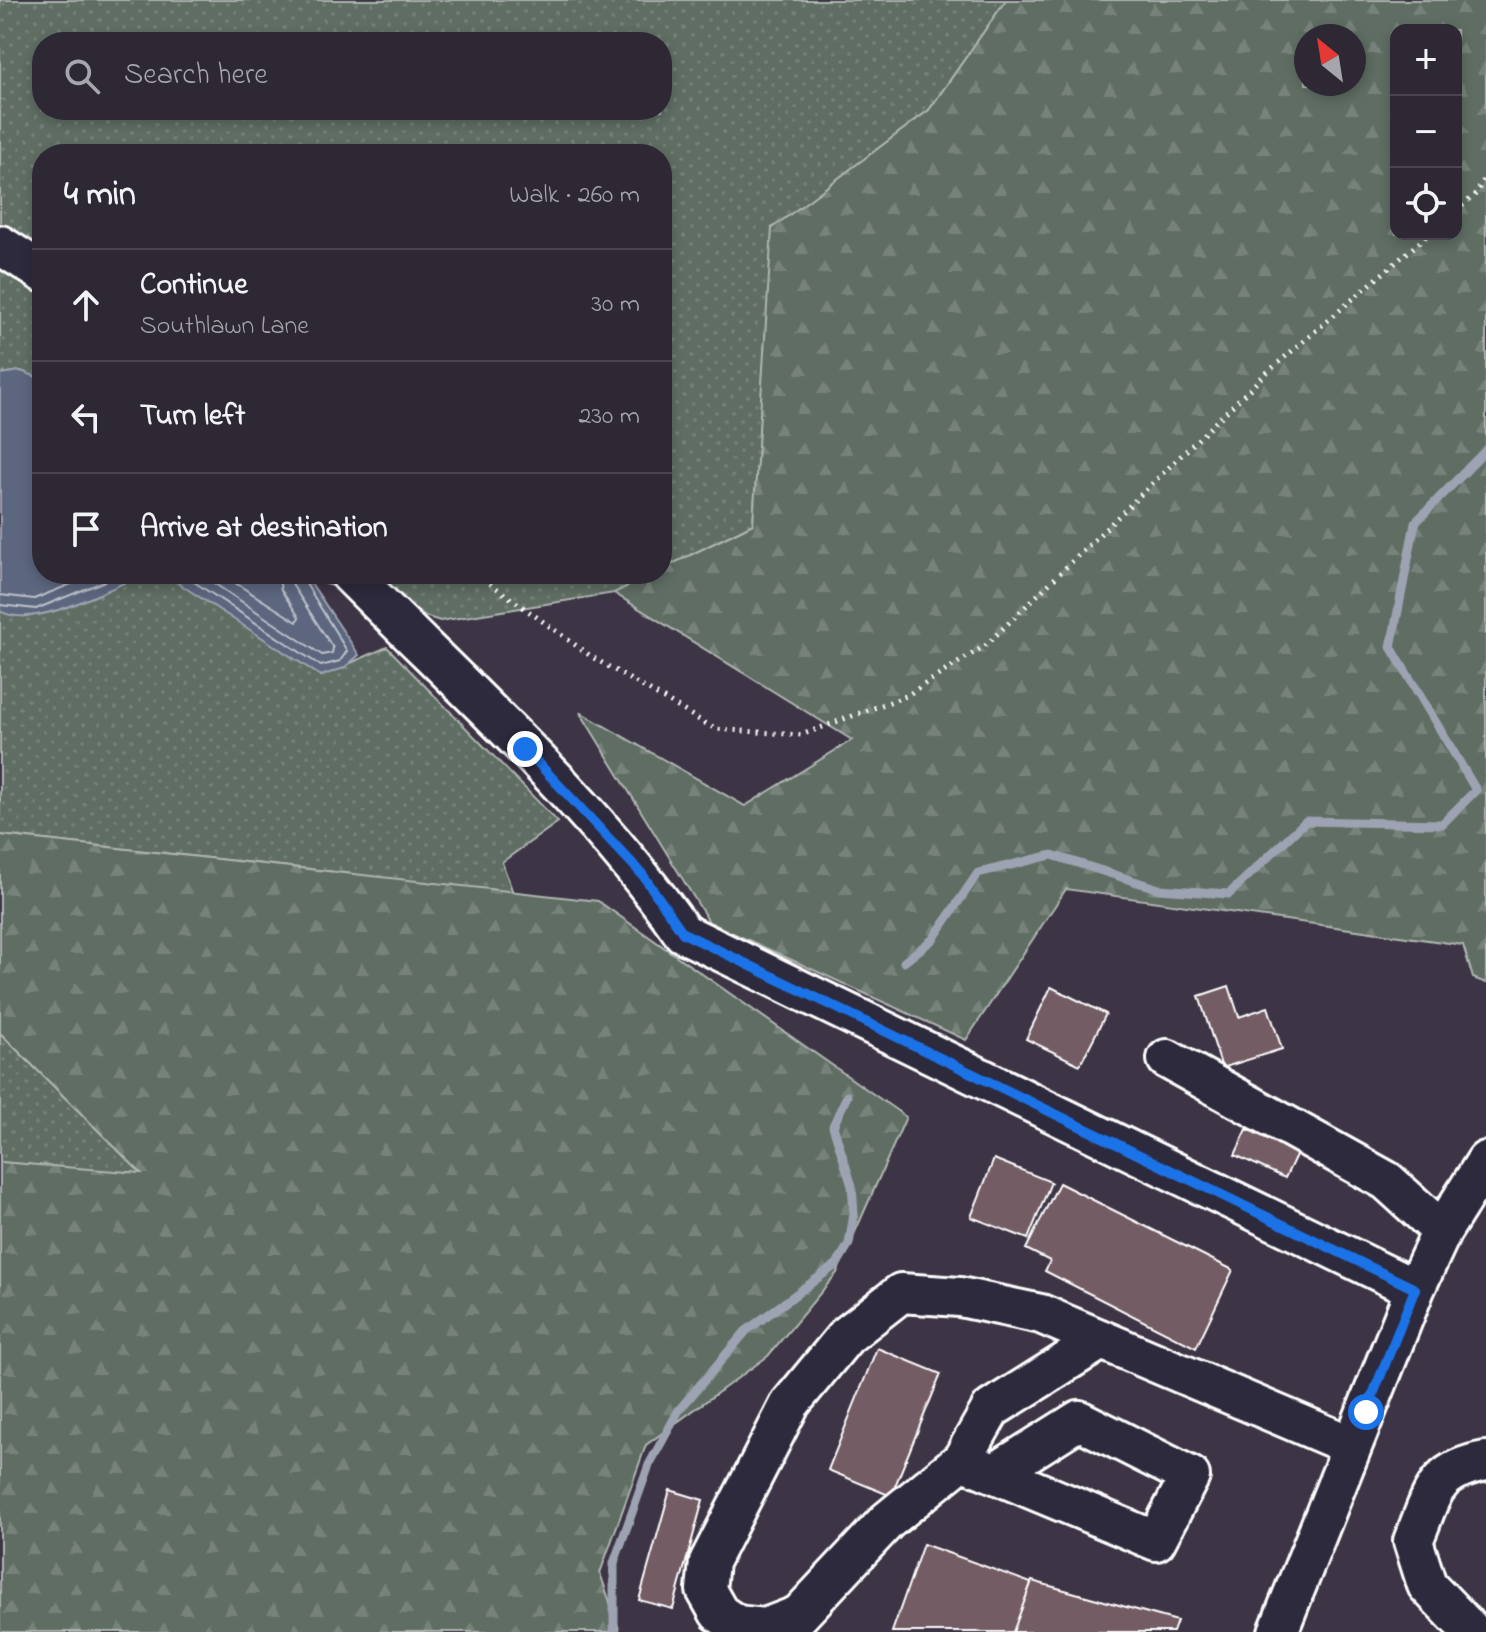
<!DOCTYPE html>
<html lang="en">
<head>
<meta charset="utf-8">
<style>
	:root { --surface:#2e2734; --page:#362f3c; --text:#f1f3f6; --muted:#a7a5ac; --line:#49444f }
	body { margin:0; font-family:"Indie Flower",sans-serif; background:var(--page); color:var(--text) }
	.controls { position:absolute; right:24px; top:24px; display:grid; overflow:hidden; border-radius:16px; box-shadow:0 4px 12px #0003 }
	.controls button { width:72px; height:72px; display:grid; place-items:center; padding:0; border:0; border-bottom:2px solid var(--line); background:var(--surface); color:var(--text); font:40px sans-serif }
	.compass { position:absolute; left:1294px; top:24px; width:72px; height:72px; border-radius:50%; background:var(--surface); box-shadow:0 4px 12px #0003; rotate:330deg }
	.stop { position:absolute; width:24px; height:24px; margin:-18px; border:6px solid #1a73e8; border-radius:50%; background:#fff }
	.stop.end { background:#1a73e8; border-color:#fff; box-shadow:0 2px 8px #0008 }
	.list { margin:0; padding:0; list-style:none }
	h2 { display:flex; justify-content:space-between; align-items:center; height:104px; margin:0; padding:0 32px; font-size:34px }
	h2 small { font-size:26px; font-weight:400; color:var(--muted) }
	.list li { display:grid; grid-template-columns:52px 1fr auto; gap:24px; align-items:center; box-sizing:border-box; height:112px; padding:0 32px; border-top:2px solid var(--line) }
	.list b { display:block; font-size:30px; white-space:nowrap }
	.list p { margin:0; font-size:26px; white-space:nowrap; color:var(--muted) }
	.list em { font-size:26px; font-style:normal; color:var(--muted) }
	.icon { flex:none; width:44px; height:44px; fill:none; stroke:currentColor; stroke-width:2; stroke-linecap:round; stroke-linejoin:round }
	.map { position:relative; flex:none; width:1486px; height:1632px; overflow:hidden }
	.search { position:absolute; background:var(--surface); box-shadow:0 4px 12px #0003; left:32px; top:32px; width:640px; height:88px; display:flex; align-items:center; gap:20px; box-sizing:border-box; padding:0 28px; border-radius:32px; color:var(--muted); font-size:30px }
	.panel { position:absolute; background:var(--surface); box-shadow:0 4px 12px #0003; left:32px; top:144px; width:640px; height:440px; border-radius:32px }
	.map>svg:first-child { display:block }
	.grass { fill:url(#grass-dots); stroke:#afb6b1; stroke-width:2; fill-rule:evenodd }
	.forest { fill:url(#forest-firs); stroke:#afb6b1; stroke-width:2; fill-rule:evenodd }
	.water { fill:#5b667e; stroke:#9da3b2; stroke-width:2 }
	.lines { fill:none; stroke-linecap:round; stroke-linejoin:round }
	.shore { stroke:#bdc2cb; stroke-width:2 }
	.stream { stroke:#9da3b2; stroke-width:9 }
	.building { fill:#735b63; stroke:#fff; stroke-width:2 }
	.minor-casing { stroke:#fff; stroke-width:44 }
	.path { stroke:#fff; stroke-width:5; stroke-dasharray:2 6; stroke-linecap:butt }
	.minor { stroke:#2f2a3d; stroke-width:38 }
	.route { stroke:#1a73e8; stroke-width:10 }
</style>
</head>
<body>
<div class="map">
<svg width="1486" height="1632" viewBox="0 0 1486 1632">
	<defs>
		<pattern id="grass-dots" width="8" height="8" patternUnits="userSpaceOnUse" patternTransform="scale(2)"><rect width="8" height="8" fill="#5f6d63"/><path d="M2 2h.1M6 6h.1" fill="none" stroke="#77837a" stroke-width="1.8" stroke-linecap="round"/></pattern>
		<pattern id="forest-firs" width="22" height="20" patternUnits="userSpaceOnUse" patternTransform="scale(2)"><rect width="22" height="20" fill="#5f6d63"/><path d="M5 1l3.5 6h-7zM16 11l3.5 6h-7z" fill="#77837a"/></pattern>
	</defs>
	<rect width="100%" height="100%" fill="#3d3445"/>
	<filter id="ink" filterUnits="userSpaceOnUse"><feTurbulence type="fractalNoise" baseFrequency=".0125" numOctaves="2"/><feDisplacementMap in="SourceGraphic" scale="16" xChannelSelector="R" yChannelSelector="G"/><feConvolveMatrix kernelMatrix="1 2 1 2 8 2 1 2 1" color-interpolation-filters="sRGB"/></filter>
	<g filter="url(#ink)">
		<path class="grass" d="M0,0h1006l-77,110 -156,118 -20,296 -91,45v-415h-620v225l-21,-8 -21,3zM42,42h620v68h-620z
			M144,574l26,2 151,100 66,-29 171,175 -56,40 29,81 -106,-18 -72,-51 -353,-39v-224c35,20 108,-23 144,-37z
			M305,574h347l-38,19 -174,28 -129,-42z
			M0,1033l142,141 -142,-12z"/>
		<path class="forest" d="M1006,0h480v983l-13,-5 -10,-33 -397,-56 -100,151 -257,-118 -129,-210 165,94 107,-66 -238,-147 38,-19h10v-5l91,-45 19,-296 157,-118zM1396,30h60v204h-60zM1306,36h48v48h-48z
			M0,835l598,66 308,216 -69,156 -69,83 -122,89 -46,128 20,59h-620v-470l141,11 -141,-140z"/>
		<path class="water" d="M21,371l21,8v195h102c-35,14 -109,57 -144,37v-237z
			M164,574h141l54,81 -15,13 -23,8z"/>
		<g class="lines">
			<path class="shore" d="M182,574l139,92 19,-5 7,-10 -47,-77
				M200,574l122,81 10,-2 1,-5 -40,-62 -3,-12
				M221,574l76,48 2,-5 -18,-27 -3,-16
				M0,595l34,4 62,-25
				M0,605l36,4 86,-35"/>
			<path class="stream" d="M904,962l29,-23 45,-66 74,-18 107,34 70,5 77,-73 136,3 34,-34 -85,-143 24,-124 71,-73
				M614,1632v-69l35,-98 30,-55 67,-79 91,-67 12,-20 5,-30 -2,-28 -19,-60 14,-30"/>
		</g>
		<path class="building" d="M1229,986l10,31 29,-10 14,42 -60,19 -23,-72z
			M1051,987l55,27 -26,51 -54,-26z
			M1247,1129l50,24 -12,25 -50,-23z
			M994,1159l57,23 -23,57 -57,-22z
			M1059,1183l174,87 -37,78 -151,-77 5,-10 -24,-12z
			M877,1348l64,26 -50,122 -63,-26z
			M670,1490l33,10 -30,109 -34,-9z
			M923,1544l108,39 -18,49h-121z
			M1032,1581l145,40 -4,11h-160z"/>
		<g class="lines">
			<g class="minor-casing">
				<path id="minor" d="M0,245l42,27
					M350,574c114,115 240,226 333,359l732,356
					M1167,1059l220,122 55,50
					M962,1460l-75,61 -88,94 -34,13 -28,-3 -18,-12 -13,-23 3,-28 81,-158 56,-68 55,-43 59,4 81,17 311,132
					M995,1473l84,-53 111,56 -34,65 -194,-81 29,-51 110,-69
					M1278,1632l137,-343 27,-58 44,-70
					M1472,1632l-45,-47 -14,-44c20,-46 18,-70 73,-80"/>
			</g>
			<path class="path" d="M1456,211l20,-17 10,-18
				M477,574l115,83 123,72 86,6 105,-39 80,-51 278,-270 165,-141"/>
			<use href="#minor" class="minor"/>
		</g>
	</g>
	<g class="lines" filter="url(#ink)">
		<path class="route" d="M525,749l117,125 41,59 732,356 -49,123"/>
	</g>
</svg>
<div class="controls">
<button>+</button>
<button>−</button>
<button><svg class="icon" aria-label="locate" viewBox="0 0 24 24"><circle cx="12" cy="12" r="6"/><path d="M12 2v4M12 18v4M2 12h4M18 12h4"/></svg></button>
</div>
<svg class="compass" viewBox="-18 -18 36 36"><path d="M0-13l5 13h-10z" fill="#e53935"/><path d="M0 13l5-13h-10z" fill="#a7a5ac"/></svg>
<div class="stop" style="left:1366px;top:1412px"></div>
<div class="stop end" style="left:525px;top:749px"></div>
<div class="search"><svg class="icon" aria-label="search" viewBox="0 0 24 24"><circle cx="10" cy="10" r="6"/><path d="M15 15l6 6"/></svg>Search here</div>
<section class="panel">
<h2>4 min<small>Walk · 260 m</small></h2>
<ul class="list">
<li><svg class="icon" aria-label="ahead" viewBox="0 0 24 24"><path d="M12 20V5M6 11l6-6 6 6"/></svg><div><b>Continue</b><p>Southlawn Lane</p></div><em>30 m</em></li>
<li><svg class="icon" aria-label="left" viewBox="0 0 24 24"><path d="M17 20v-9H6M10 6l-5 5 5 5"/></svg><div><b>Turn left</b></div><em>230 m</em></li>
<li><svg class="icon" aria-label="arrive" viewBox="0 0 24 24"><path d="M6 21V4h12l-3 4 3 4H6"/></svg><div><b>Arrive at destination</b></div></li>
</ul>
</section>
</div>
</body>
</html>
